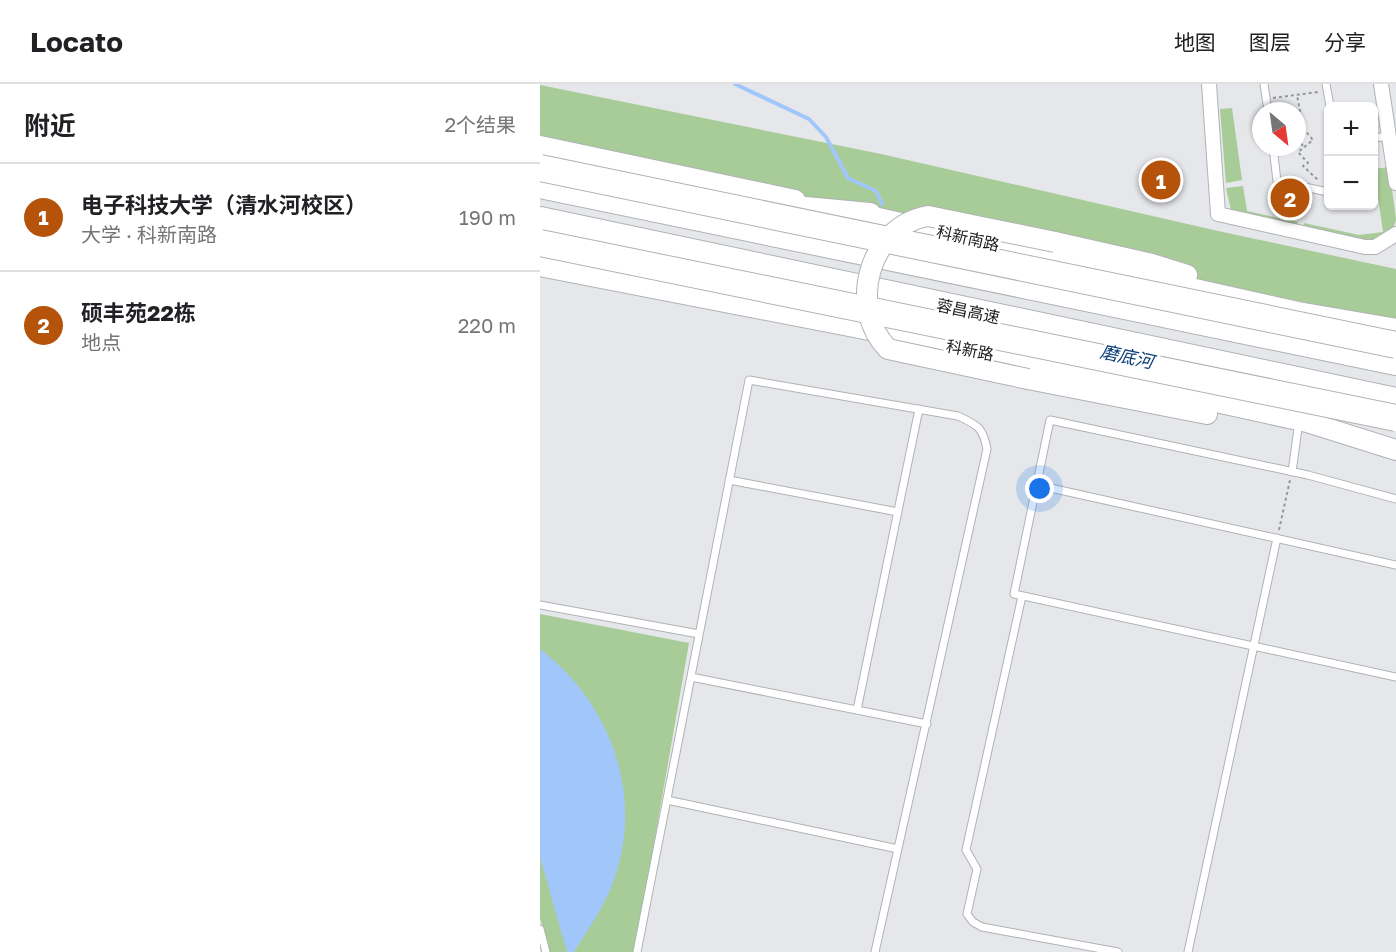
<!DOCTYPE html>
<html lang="zh">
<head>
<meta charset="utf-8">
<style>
	:root { --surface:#fff; --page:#f2f2f2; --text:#202124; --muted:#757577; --line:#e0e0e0; --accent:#b45309 }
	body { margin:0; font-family:"Golos Text","Noto Sans SC",sans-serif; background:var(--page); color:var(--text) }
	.controls { position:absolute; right:18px; top:18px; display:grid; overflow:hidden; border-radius:9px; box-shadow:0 2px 4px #0004 }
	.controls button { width:54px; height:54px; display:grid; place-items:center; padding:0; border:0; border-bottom:2px solid var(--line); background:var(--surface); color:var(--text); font:30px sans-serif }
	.compass { position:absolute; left:712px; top:18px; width:54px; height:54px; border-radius:50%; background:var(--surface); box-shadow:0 2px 4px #0004; rotate:151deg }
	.you { position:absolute; left:500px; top:405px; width:21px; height:21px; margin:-15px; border:4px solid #fff; border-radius:50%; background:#1a73e8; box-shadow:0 0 0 9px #1a73e833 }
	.badge { display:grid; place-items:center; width:39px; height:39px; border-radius:50%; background:var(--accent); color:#fff; font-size:20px; font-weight:700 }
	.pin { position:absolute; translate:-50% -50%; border:3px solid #fff; box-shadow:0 2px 6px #0006 }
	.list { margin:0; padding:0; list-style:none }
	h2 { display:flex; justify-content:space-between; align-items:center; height:78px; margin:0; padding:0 24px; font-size:26px }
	h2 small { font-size:20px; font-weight:400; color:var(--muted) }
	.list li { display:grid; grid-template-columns:39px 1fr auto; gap:18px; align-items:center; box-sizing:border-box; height:108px; padding:0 24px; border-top:2px solid var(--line) }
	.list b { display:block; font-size:22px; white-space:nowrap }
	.list p { margin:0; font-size:20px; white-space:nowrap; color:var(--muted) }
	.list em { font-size:20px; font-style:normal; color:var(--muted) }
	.map { position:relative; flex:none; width:856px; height:868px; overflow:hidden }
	header { display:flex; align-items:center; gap:36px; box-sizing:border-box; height:84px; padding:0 30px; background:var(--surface); border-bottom:2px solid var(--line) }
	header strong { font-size:28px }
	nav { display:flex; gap:33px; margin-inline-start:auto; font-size:21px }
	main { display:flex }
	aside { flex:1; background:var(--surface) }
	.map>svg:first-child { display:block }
	.green { fill:#a7cc97 }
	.water { fill:#a1c7fa }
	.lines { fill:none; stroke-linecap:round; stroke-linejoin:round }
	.stream { stroke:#a1c7fa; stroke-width:4 }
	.service-casing { stroke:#b0b2b5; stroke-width:9 }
	.minor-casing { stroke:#b0b2b5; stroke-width:16 }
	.secondary-casing { stroke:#b0b2b5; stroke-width:22 }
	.motorway-casing { stroke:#b0b2b5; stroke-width:28 }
	.path { stroke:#949698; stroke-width:2; stroke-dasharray:3 3; stroke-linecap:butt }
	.service { stroke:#fff; stroke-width:7 }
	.minor { stroke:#fff; stroke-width:14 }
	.secondary { stroke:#fff; stroke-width:20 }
	.motorway { stroke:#fff; stroke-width:26 }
	.secondary-bridge-casing { stroke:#b0b2b5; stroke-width:22; stroke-linecap:butt }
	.motorway-bridge-casing { stroke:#b0b2b5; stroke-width:28; stroke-linecap:butt }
	.secondary-bridge { stroke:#fff; stroke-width:20 }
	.motorway-bridge { stroke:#fff; stroke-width:26 }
	.labels { text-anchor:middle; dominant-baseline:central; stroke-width:6; stroke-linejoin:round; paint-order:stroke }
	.street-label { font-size:16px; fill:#1a1b1c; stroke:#fff }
	.water-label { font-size:18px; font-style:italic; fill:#0c3f7a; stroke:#fff }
</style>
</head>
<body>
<header>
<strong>Locato</strong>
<nav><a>地图</a><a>图层</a><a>分享</a></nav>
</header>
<main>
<aside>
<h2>附近<small>2个结果</small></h2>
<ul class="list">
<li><span class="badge">1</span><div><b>电子科技大学（清水河校区）</b><p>大学 · 科新南路</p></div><em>190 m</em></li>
<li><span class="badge">2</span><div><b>硕丰苑22栋</b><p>地点</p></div><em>220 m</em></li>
</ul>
</aside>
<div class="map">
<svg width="856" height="868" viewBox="0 0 856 868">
	<rect width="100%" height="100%" fill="#e5e7ea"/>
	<path class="green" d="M0,1l341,69 337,77 178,38v52l-317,-65 -539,-116z
		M692,24l10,72 -16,3 -6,-74z
		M849,83l7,52c-1,12 -16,22 -28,23l-65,-14 1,-5 55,12 24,-3 -9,-63z
		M703,102l4,25 51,11 -1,5 -66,-17 -5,-22z
		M0,530l149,29 -54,309h-86l-9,-34z"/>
	<path class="water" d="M0,565c71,54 104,146 74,231 -9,26 -26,49 -40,72h-7l-27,-95z"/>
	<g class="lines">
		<path class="stream" d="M195,0l74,35 17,18 22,41 28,13 6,13"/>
		<g class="service-casing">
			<path id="service" d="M724,0l4,27
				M786,0l4,22
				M834,54l15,-2
				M733,63l4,34 51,11
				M752,388l7,-51
				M189,396l169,32
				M497,401l359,80
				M856,415l-88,-24 -258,-55 -36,174 382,83
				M482,512l-56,254 11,19 -10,45 6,8 9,5 136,25
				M0,521l159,29
				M151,593l236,47
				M317,626l62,-301
				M127,716l231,49
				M0,845l6,23
				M97,868l112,-572 209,36c19,9 25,11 29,33l-112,503
				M648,868l89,-414"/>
		</g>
		<g class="minor-casing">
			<path id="minor" d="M669,0l9,130 147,33h10l21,-13
				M841,0l15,99"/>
		</g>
		<g class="secondary-casing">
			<path id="secondary" d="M0,62l255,54
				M316,129l442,99 98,17
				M515,158l97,22 35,11
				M0,182l494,96 273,60 89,28
				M488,295l179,35"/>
		</g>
		<g class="motorway-casing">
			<path id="motorway" d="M0,101l856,177
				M233,123l96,9
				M0,136l856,181"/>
		</g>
		<path class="path" d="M733,14l45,-6
			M763,44l10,12 -15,12 10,11 -5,3 15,14
			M757,49l6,-5 -6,-33
			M757,55l7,8
			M739,446l11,-50"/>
		<use href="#service" class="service"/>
		<use href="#minor" class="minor"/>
		<use href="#secondary" class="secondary"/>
		<use href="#motorway" class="motorway"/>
		<g class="secondary-bridge-casing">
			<path id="secondary-bridge" d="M488,295l-140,-30c-41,-42 -19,-123 40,-133l127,26"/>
		</g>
		<g class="motorway-bridge-casing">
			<path id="motorway-bridge" d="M0,84l856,177
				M0,159l856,175"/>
		</g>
		<use href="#secondary-bridge" class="secondary-bridge"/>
		<use href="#motorway-bridge" class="motorway-bridge"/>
	</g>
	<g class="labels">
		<g class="street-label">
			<text transform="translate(428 154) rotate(13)">科新南路</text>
			<text transform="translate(428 227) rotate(12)">蓉昌高速</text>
			<text transform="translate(430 266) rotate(11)">科新路</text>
		</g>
		<g class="water-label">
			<text transform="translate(587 272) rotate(12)">磨底河</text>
		</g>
	</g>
</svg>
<div class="controls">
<button>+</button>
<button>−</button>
</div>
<svg class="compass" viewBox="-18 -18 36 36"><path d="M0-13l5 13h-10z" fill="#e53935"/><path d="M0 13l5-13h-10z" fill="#757577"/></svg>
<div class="you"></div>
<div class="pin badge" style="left:621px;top:96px">1</div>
<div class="pin badge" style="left:750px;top:114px">2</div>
</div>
</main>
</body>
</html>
